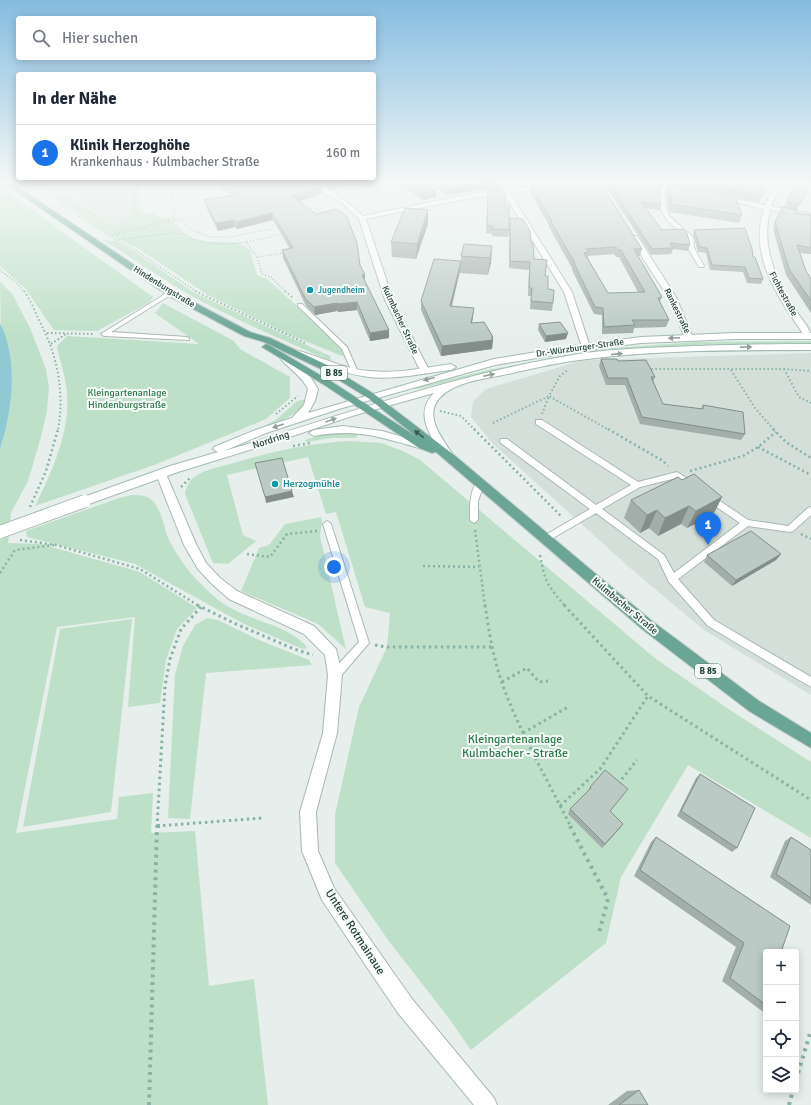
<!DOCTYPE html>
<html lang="de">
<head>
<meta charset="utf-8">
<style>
	:root { --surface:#fff; --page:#f2f2f3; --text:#1f2937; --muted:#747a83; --line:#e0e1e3; --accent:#1a73e8 }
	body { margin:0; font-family:Signika,sans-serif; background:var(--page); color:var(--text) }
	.controls { position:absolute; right:12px; bottom:12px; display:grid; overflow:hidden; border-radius:4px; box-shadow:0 2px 10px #0003 }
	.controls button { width:36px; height:36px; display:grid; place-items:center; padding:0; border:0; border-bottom:1px solid var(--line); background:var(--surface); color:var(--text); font:20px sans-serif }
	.you { position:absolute; left:334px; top:567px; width:14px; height:14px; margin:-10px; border:3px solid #fff; border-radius:50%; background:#1a73e8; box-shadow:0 0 0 6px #1a73e833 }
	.badge { display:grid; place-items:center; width:26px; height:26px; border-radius:50%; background:var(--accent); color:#fff; font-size:13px; font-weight:700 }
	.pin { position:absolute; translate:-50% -33px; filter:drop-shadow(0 1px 2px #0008) }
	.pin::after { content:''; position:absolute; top:21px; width:14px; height:12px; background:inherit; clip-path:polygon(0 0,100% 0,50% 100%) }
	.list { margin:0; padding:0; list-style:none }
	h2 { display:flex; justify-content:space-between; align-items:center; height:52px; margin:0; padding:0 16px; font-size:17px }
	h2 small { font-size:13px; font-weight:400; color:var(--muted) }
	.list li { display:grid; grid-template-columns:26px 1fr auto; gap:12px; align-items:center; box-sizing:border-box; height:56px; padding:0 16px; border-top:1px solid var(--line) }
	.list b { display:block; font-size:15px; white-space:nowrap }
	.list p { margin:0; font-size:13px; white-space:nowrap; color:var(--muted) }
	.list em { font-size:13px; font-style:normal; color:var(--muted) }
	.icon { flex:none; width:22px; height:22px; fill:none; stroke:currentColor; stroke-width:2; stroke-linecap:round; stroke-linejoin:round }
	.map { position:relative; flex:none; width:811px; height:1105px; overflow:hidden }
	.search { position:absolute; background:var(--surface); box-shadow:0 2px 10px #0003; left:16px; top:16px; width:360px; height:44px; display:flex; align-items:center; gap:10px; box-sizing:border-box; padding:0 14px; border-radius:4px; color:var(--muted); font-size:15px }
	.panel { position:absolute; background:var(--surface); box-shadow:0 2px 10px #0003; left:16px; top:72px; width:360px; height:108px; border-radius:4px }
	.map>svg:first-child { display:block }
	.built { fill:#d4dfda }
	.green { fill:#bfe0c8 }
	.water { fill:#8ec9d4 }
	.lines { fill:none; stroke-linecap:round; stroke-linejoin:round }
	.service-casing { stroke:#a8b8b2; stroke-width:2 }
	.minor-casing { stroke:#a8b8b2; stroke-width:2 }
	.secondary-casing { stroke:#a4bbb3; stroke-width:2 }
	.primary-casing { stroke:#c2cac8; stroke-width:2 }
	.path-far4 { stroke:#86b3a5; stroke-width:1.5; stroke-dasharray:1 2; stroke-linecap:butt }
	.path-far3 { stroke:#86b3a5; stroke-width:2; stroke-dasharray:1.5 2.5; stroke-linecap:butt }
	.path-far2 { stroke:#86b3a5; stroke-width:2.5; stroke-dasharray:2 3; stroke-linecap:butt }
	.path-far1 { stroke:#86b3a5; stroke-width:3; stroke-dasharray:2.5 3.5; stroke-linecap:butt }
	.path { stroke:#86b3a5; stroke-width:4; stroke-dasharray:3 4.5; stroke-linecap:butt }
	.service { fill:#fff; fill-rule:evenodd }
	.minor { fill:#fff; fill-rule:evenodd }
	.secondary { fill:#fff; fill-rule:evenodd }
	.primary { fill:#6aa596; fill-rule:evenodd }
	.secondary-bridge-casing { stroke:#a4bbb3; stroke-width:14; stroke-linecap:butt }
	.secondary-bridge { stroke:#fff; stroke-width:12 }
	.wall { fill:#a1aea9; fill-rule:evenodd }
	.shaded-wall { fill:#838d89 }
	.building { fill:#bbcac4; stroke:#838d89; fill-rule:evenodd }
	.oneway { fill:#92a09c }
	.oneway2 { fill:#365b51 }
	.culture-dot { fill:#0f9aa8; stroke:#f7fbf9; stroke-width:1.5 }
	.labels { text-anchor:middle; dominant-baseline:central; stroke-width:4; stroke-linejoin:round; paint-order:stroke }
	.far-street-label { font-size:9px; fill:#24423a; stroke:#f7fbf9 }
	.far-culture-label { font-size:9px; fill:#0d838f; stroke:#f7fbf9; text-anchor:start }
	.shield { fill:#f7fbf9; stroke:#637a73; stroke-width:1 }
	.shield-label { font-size:9px; font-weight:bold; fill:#24423a }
	.park-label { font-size:10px; fill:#2d7a4b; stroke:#f7fbf9 }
	.street-label { font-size:10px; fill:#24423a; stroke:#f7fbf9 }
	.culture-label { font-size:10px; fill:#0d838f; stroke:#f7fbf9; text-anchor:start }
	.near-park-label { font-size:12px; fill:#2d7a4b; stroke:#f7fbf9 }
	.near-street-label { font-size:12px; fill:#24423a; stroke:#f7fbf9 }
</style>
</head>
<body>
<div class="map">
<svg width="811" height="1105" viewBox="0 0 811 1105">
	<rect width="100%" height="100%" fill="#e6efeb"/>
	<path class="built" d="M37,181h92l1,34 -5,5 -14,3 -41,-28 -9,3z
		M811,353v342l-107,-65 -74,-62 -138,-125 -21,-26 2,-16 13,-12 97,-29z"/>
	<path class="green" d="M30,181h7l24,17 7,-2 43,28 15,-4 5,-5 1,-34h7l2,33 14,-1 2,5 14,1c2,6 5,8 9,12 19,16 36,8 57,12 5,1 10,5 14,7l1,9 5,16 10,4 82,74 -7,3 -54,-22 -80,-39 -69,-46 -29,-14z
		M0,187l153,110 -3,5 -53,29 -43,-1 -29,-42 -25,-22z
		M102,240l13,1 20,11 58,40 137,64 1,5c-47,-21 -96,-41 -141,-66 -30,-17 -58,-38 -88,-55z
		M0,282l13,13 17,33 16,41 3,19 -2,23 -6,26 -13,44 -17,32 -3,30 33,1 99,28 57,36 -20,21 -11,31 -6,43 -32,4 7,-90 -78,10 -41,206 101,-14 2,-22 34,-4 -2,40 44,-2 14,155 45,-7 14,126h-268v-656l3,-10z
		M163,303l71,38 6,8 50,28v21l-24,21 -109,45 -122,42c17,-34 35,-74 32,-112 -1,-17 -7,-32 -10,-48l10,-10 132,8 -44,-31z
		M811,341v4l-225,8 -87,17 -82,19h-7l78,-19 112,-21 97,-7z
		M307,399c-9,17 -25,21 -42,28l1,-2 11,-6 20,-18z
		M347,432l12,2 -4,4h-23l-26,4 -1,-2 22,-6z
		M351,441l30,2 22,8 17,9 236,199 74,51 81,52v76l-123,-73 -67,112 -15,66 -135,107 -23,-33 -60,-77 -53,-77v-48l24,-108 28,-60 3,-34 -25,-6 -29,-95 -10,2 -18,-57 -81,18 16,60 13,6 -28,23 -15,-1 -28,-69c1,-6 3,-11 8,-16 10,-8 25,-11 37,-14 40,-12 79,-21 121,-23z
		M132,495c5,0 12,0 17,3 14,9 14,31 21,44 6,11 15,25 24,35 11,11 22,23 35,30 23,14 61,19 78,40l-2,2 -5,-1 -58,-25 -107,-59 -108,-27 -1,-6 93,-33z
		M321,517l1,5 -2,14 26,113 -28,-25 -77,-33 18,-43 10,-3 16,-21z
		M207,618l11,2 41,20 50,20 3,5 -106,8 -16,146 -22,-1 7,-144 8,-28 12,-21z
		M132,619l-21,193 -88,15 37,-198z"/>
	<path class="water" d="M0,323c19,38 12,87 0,126z"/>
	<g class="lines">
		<g class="service-casing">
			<path id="service" d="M661,188l4,1c-2,31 9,29 28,48l1,11 10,18 -1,1h-4l-11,-19 -1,-10c-17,-15 -33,-24 -26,-50z
				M170,291l3,2 -1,1 -61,38 76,5 2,1v2l-85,-4 -3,-2z
				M298,304h4l45,43 11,25 -1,1 -2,1 -3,-2 -10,-23 -44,-43z
				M536,420h6l96,62 39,-10 19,12 1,2 -1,2 -3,1 -17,-11 -36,9 -38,22 62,46 10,18 66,-50 -35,-24 -1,-2 1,-2h6l37,25 40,6 20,-18 3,-1v8l-18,16 -3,1 -42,-6 -70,53 36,41 97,57v10l-103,-61 -39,-44 -11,-23 -62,-46 -48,28h-6l-1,-2 1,-2 48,-28 -89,-66 -1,-2 1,-2h6l89,66 35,-20 -95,-61z
				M480,481l4,3 -6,17v19l-4,3 -4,-3c0,-9 -1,-35 10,-39z
				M327,521l4,3 38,119 -30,35 -4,2 -4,-2 -1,-3 1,-3 28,-30 -36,-118z"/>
		</g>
		<g class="minor-casing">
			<path id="minor" d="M304,181c19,0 45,22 59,35l112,-23 27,-3 -6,-9h6l6,8 40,-3v2l-2,1 -36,4 62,99 18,55 -4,3 -4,-3 -18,-55 -60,-98 -29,3 -109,22 27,81 36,70 -5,3 -3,-1 -36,-72 -26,-81 -16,-15z
				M777,181h6l-12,25 40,8v4l-41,-8c-9,36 5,69 25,99 5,9 16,19 16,29h-5c-26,-38 -58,-81 -42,-129l-46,-11 3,-2 44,9z
				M584,184h40l3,2 -3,2 -38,-1 -3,-2z
				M644,185l39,5 3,2 -3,2 -41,-6v-2z
				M631,236h6l39,61 17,41 -1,2h-6l-1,-2 -17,-41 -38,-59z
				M161,470l4,1 1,3 30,70 10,19 14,15 17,13 77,35 22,23 6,26 -5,58 -21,79 2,39 16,37 78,111 82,99 3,7h-23l-76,-92 -44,-65 -32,-48 -20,-49 -2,-39 23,-79 5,-58 -3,-20 -21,-21 -75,-35 -17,-15 -14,-15 -14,-24 -28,-71 1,-3z"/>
		</g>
		<g class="secondary-casing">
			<path id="secondary" d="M735,333h76v6h-76l-94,4 -55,7 -91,15 -153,43 -76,25 -42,18c120,-36 237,-79 361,-98 29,-4 58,-5 87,-6 47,-2 93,-3 139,-3v6c-75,0 -150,0 -224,9 -28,3 -56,10 -84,16 -20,4 -56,8 -67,28 -10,19 10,40 19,55l-1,3h-8c-13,-22 -34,-46 -12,-68l-82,23 -80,27 -94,29 -89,32h-8l-2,-3 2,-3 89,-32 48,-14 -5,-3 1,-2 44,-18 34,-11 12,-13 4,-16c-6,-13 -19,-20 -28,-31l2,-2h6l23,22 7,11 -3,12 -7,12 186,-54 92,-15 55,-7z
				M295,350c25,6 48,19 74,21 27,3 55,-3 82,-7l5,3 -5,3c-27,3 -55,10 -82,7 -27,-3 -52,-15 -77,-22l-1,-2z
				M343,426l39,5 45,13 1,2 -5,3c-41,-11 -66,-21 -109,-13l-5,-3 5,-3z"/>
		</g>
		<g class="primary-casing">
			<path id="primary" d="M1,181h8l164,110 77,41 20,6 57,27 47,29 80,61 198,166 107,80 52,32v15l-62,-37 -107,-82 -206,-177 -4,1 -13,-5 -93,-62 -64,-39 4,-3 3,1 63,37 85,55 -49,-39 -47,-29 -57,-27 -20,-6 -77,-41z"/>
		</g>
		<path class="path-far4" d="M170,181l5,31 -3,5c2,4 5,10 8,13 24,24 74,11 103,4
			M59,203l57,37 19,10 62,42
			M154,211l3,6 24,3 9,9 19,8h21l41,-8
			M110,236l60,-16
			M116,240l58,-7 10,1
			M246,242l11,15 28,-4
			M257,257l5,17 9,3 15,15
			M0,270l18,14 6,8"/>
		<path class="path-far3" d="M24,291c6,8 10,18 14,27 19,36 27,72 20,112
			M195,291l110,52
			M285,291l8,7
			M47,333l48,1
			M51,344l15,-10
			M648,367l3,2h133l27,2
			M784,369l15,28 12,6
			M731,370l24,38 19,22
			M440,411l21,5 14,14
			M276,414l22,-18
			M542,414l7,-18 60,34
			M493,423l56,-27 11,-20 8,-6"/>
		<path class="path-far2" d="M474,429l88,88
			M608,429l55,32 5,5
			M773,429l13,13 25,16
			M293,446l17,-3
			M758,447l53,28
			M690,471l53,-15 15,-9 18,-15
			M181,487l10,-10
			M30,507l16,-36 12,-42
			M475,530l10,76
			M801,534l10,5
			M20,540l36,5 84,24 59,37
			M247,554l23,3 17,-23 31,-3
			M540,555c5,27 7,30 25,51
			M423,566l56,1
			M0,573l15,-23 39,-5"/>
		<path class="path-far1" d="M197,605l39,19 58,25 19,6
			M485,605c4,26 8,52 17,78 18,50 45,96 69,144
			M564,605l84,91 163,104
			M375,645l12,2h105
			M502,682l25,-14 12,14 9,-1
			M523,733l45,-26
			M618,784l19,-24
			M560,806l40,-37 48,-73
			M157,826l106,-8
			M157,827l8,-141 5,-27 11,-30 20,-22"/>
		<path class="path" d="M157,826h5
			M570,826l38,73 -9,34
			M796,1080l15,-50
			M149,1105l8,-279
			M789,1105l4,-15"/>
		<use href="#service" class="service"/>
		<use href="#minor" class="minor"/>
		<use href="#secondary" class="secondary"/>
		<use href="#primary" class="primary"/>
		<g class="secondary-bridge-casing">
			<path id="secondary-bridge" d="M0,532l85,-31"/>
		</g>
		<use href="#secondary-bridge" class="secondary-bridge"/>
	</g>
	<path class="wall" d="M214,181h135v3l-17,6 -12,-7 -6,-1 8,11 -23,8 61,64 5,16 24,57 -19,3 -13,-31 -19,2 -1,-1 -22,4 -9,-9 -23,-48 -1,-8 8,-1 -17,-29 -36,9 -2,-2 -17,4 -12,-24 -2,-7 28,-5 -12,-7 -1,-4z
		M396,181h28l12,9v7l-13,3z
		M427,181h73l-1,8 -11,2v-2l-41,6z
		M520,181h61l-58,5z
		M620,181h109l37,7 -7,14 -23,-4 6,17 -3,8 -70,-11 -3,-20 2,-6z
		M811,181l-14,29 -13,-3 3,-6z
		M608,182l52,17 1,6 -1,5 -15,-2 17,22 28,15 -2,6 -15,-2 -2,5 -20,1 -44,-67z
		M531,186l111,63 -2,7h-2l24,41 -2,5 9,18 -3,7 -32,1 -1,5 -31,1v-19l-8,-1 -22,-44v-2l-23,-41v-2l-19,-33zM614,254l2,3h3l19,35 -30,1 -20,-35v-2z
		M488,191l17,15 4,16 22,21 3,16 11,17 3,13 5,14 -1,8 -22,-2 1,-13h-3l1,-26 -20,-2v-35l-1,4 -16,-1v-2l-6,-1z
		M428,210v14l-12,35 -24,-2 -1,-15z
		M796,213l15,2v39l-12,-1 7,18 5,8v34l-25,-38 -13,-46 2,-7z
		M694,230l59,27 10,22 -2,5 -14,-1 -4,-11 -33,-2 -4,-17 -8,-1 -5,-17z
		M492,246l-1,17 -3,12 -28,-2v-2l-8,35 21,11 -1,6 21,14 -1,12 -51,7 -20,-46v-9l40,-40v-5z
		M539,324l27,15 -21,3 -7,-12z
		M601,359l17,2 37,16 -2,5 10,22 38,5 2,-4 42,29 -4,6 -101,-16 -15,-39h-19l-7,-19z
		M682,480l40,17 -9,18 -26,13 -6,-4 -23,12 -9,-8 -9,5 -16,-15 7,-18z
		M781,554l-5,6 -44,26 -28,-24 3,-7z
		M700,774l37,74 -5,4 -55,-36 19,-38z
		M590,787l34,7 -14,17 10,17 -18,20 -34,-34 2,-5 17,-17z
		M656,837l110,115v62l-44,-33 14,-34 -102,-71 17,-34z
		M791,837l20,13v55l-41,-28 15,-36z
		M639,1090l9,15h-40l19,-14z"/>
	<path class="shaded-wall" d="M337,181h12v3l-17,6v-7z
		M488,182v7l-41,6v-7z
		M500,182l-1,7 -11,2v-7z
		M322,186v7l-29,11 -1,-8z
		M736,188l-2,7 -4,2 2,-7z
		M436,190v7l-13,3v-8z
		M428,210v14l-12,35 1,-15z
		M272,213l1,7 -36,9 -1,-7z
		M234,220l1,7 -17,4 -2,-8z
		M492,246l-1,17 -3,12 2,-17z
		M461,262l-1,9 -11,44 1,-9z
		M362,275h3v7z
		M357,302v8l-19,2 -1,-8z
		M337,303v8l-22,4 -1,-8z
		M474,308l-1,9 -3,15 1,-9z
		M389,330v8l-19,3v-8z
		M568,333l-2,6 -21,3 1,-6z
		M493,340l-1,9 -51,7 1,-10z
		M292,491l2,6 -28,6 -1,-6z
		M722,497l-9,18 -26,13 9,-17z
		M689,506l-8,18 -23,12 7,-18z
		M657,510l-8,18 -9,5 7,-18z
		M781,554l-5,6 -44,26 4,-6z
		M623,824l-3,4 -18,20 3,-4z"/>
	<path class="building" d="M219,181h94l9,5 -30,10 24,18 21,-5 10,8 10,26 3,22 5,10h-3l27,55 -19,3 -13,-31 -20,2v-1l-23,4 -9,-9 -23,-48 11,-2 -21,-35 -36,9 -2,-2 -18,3 -12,-23 37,-6z
		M329,181h8l-5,2z
		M406,181h18l12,9 -13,2z
		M437,181h63v1l-12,2v-2l-41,6z
		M599,181l43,68h-8l28,48 -4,1 11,22h-37l3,5 -31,2 -1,-19 -8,-1 -21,-44h1l-25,-43 2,1 -21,-35zM616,247l2,3h3l24,42 -37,1 -24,-40 5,-1 -3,-3z
		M686,181h43l37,7 -5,8 -23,-5 -2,-3 -4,2z
		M798,181h13v1l-11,22 -13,-3z
		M608,182l52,5v12l1,6 -21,-4 22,29 21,-1 4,4 3,12 -20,-2 3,5 -21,1z
		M669,185l66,11 7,19 -70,-11z
		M504,188l1,18h4v24l-17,-1 1,-3h-6l1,-35z
		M783,207l14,3 -1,3 15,2v33l-14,-3 9,26 5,8v22l-22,-32 -14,-47z
		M405,208l23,2 -11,34 -26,-2z
		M510,218l13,1 7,12 1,12h2l1,16 13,1 -2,16h3v13l6,1 -1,13 -22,-2 1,-13h-3l1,-26 -20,-1z
		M745,228l7,21 1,8h2l8,22 -14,-1 -4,-11 -33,-2 -5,-17 -7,-1 -6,-17z
		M464,244l28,2 -2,12 -29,-2z
		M434,259l27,2 -11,45 24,2 -3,15 13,-1 9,15 -2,1 2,2 -51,6 -21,-45z
		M560,322l8,11 -22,3 -7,-12z
		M601,359h16l1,2 28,-1 9,17h-4l12,27 40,5v-4l40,7 2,22 -103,-17 -15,-39h-19z
		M282,458l10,33 -27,6 -10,-34z
		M694,474l28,23 -26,14 -7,-5 -24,12 -8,-8 -10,5 -16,-15 47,-23 4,3z
		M751,531l30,23 -45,26 -29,-25z
		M605,770l23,19 -18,22 13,13 -18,20 -35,-35 21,-21 -1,-1z
		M700,774l55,34 -18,40 -56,-37z
		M656,837l134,89 -9,26h-15v53l-36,-27 14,-35 -104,-73z
		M791,837l20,13v48l-35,-24z
		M639,1090l9,15h-29z"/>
	<defs><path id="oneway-solid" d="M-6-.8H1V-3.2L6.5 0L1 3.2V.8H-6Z"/></defs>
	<g class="oneway">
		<use href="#oneway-solid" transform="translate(674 338) rotate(177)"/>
		<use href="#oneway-solid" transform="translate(746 347) rotate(-1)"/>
		<use href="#oneway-solid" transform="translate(617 354) rotate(-5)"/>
		<use href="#oneway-solid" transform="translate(489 375) rotate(-12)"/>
		<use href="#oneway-solid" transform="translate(429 379) rotate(165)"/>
		<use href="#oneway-solid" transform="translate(331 420) rotate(-19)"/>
		<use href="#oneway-solid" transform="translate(278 426) rotate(161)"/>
	</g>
	<use class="oneway2" href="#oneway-solid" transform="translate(419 434) rotate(-142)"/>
	<linearGradient id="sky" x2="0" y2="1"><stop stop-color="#84bce0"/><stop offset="0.54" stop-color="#f4f8f6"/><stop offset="1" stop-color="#f4f8f6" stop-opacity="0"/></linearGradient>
	<rect width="811" height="336" fill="url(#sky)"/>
	<g class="culture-dot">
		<circle cx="310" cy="290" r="4"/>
		<circle cx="275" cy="484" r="4"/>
	</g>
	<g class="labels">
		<g class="far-street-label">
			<text transform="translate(164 287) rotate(32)">Hindenburgstraße</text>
			<text transform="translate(783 294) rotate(61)">Fichtestraße</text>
			<text transform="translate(677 311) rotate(64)">Rankestraße</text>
			<text transform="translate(400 320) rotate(65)">Kulmbacher Straße</text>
			<text transform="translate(580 348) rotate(-8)">Dr.-Würzburger-Straße</text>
		</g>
		<g class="far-culture-label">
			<text x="318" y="290">Jugendheim</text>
		</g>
		<g class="shield">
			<rect x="321" y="366" width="26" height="14" rx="3"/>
			<rect x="695" y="664" width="26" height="14" rx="3"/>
		</g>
		<g class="shield-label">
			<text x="334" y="373">B 85</text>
			<text x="708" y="671">B 85</text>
		</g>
		<g class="park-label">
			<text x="127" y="393">Kleingartenanlage<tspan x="127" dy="12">Hindenburgstraße</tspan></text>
		</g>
		<g class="street-label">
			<text transform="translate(271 440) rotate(-18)">Nordring</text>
			<text transform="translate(625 606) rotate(40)">Kulmbacher Straße</text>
		</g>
		<g class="culture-label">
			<text x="283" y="484">Herzogmühle</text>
		</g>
		<g class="near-park-label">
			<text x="515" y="739">Kleingartenanlage<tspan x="515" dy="14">Kulmbacher - Straße</tspan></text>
		</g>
		<g class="near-street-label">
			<text transform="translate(355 932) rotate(57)">Untere Rotmainaue</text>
		</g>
	</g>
</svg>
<div class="controls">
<button>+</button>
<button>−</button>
<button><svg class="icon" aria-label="locate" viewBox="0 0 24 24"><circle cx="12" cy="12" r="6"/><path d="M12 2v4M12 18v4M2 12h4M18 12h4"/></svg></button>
<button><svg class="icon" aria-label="layers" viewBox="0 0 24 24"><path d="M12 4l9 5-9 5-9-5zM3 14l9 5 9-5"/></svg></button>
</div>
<div class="you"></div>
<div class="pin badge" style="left:708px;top:545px">1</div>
<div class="search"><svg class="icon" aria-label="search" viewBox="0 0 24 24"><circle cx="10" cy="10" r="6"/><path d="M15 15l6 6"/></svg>Hier suchen</div>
<section class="panel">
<h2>In der Nähe<small></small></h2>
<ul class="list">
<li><span class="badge">1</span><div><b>Klinik Herzoghöhe</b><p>Krankenhaus · Kulmbacher Straße</p></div><em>160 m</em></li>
</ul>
</section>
</div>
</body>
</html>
